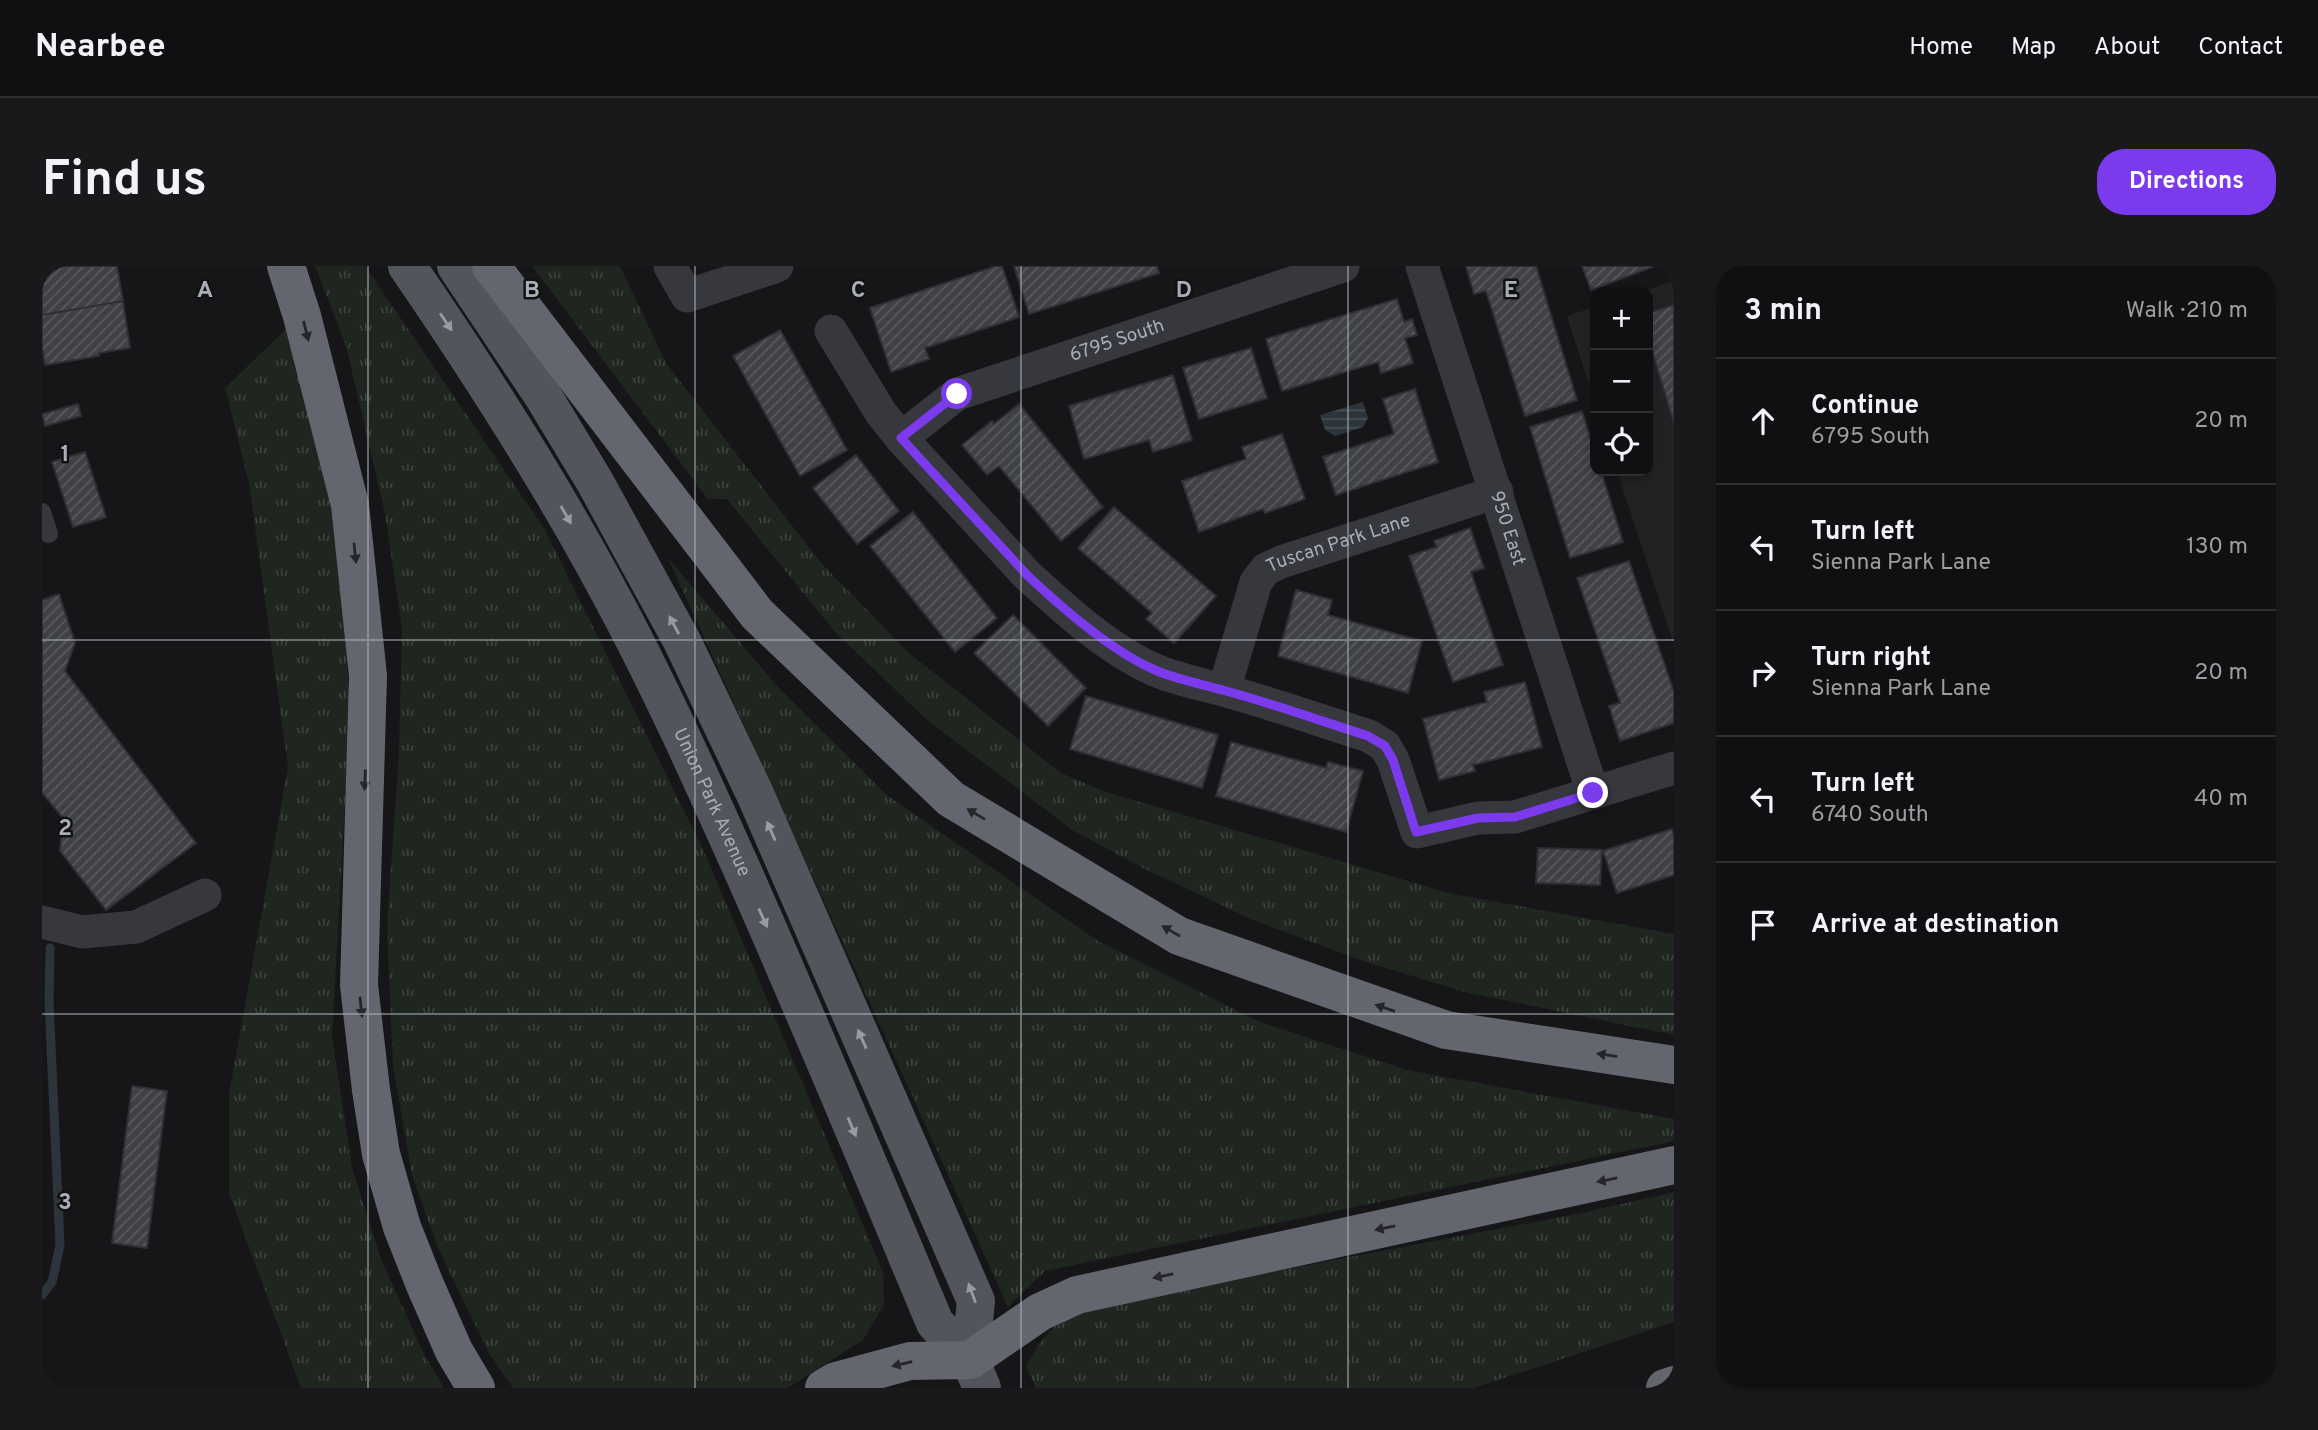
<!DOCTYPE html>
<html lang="en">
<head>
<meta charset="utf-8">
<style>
	:root { --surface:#101012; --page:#19191b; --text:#f1f3f6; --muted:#9c9d9f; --line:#303032; --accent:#7c3aed }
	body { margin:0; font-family:Overpass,sans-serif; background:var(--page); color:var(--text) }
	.controls { position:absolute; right:21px; top:21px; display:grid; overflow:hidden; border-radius:14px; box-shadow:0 4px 10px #0003 }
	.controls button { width:63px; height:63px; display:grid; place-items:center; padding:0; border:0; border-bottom:2px solid var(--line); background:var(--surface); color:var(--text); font:35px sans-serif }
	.stop { position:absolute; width:21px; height:21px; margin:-16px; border:5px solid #7c3aed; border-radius:50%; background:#fff }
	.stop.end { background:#7c3aed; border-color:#fff; box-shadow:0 2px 7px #0008 }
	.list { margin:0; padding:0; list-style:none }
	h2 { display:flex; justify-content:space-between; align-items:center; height:91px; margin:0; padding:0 28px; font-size:30px }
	h2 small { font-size:23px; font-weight:400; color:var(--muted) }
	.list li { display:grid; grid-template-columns:46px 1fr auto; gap:21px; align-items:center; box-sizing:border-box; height:126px; padding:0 28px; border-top:2px solid var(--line) }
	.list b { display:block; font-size:26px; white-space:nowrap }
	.list p { margin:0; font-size:23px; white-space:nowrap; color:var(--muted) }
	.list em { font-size:23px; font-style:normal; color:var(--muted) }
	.icon { flex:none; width:38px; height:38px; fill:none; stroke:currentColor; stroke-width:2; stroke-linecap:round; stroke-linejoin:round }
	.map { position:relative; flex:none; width:1632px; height:1122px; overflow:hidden; border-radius:28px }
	header { display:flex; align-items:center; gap:42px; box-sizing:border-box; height:98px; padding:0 35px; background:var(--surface); border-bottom:2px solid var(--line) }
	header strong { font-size:33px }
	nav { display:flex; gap:38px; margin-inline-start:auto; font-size:24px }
	.intro { display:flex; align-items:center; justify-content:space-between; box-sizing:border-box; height:168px; padding:0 42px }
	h1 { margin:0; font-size:49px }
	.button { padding:18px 32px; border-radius:28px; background:var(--accent); color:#fff; font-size:24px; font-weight:700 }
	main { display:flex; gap:42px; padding:0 42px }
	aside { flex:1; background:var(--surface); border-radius:28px; box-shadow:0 4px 10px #0003 }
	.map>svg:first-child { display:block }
	.built { fill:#222225 }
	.grass { fill:url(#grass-tufts) }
	.water { fill:url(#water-rules) }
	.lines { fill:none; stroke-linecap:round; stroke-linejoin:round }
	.stream { stroke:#2c353c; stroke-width:9 }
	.building { fill:url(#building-hatch); stroke:#303034; stroke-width:2 }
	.lane { stroke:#37383d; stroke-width:18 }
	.street { stroke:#37383d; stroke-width:33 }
	.primary { stroke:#53555c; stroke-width:38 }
	.highway { stroke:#63666e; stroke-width:38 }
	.oneway { fill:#979ba6 }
	.oneway2 { fill:#26262a }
	.route { stroke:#7c3aed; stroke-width:9 }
	.grid { fill:none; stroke:#a8adb8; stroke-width:2; stroke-opacity:0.55 }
	.labels { text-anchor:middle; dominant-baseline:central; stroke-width:5; stroke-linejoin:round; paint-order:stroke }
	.street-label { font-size:19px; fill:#a8adb8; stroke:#111113 }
	.grid-label { font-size:23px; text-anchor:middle; font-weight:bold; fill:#a8adb8; stroke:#111113; stroke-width:5; stroke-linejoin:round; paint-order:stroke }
</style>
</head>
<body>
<header>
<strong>Nearbee</strong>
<nav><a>Home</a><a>Map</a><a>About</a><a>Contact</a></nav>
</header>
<div class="intro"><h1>Find us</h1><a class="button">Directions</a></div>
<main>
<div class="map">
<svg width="1632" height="1122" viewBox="0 0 1632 1122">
	<defs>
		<pattern id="grass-tufts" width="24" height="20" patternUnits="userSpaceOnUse" patternTransform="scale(1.75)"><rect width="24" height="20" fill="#1e261f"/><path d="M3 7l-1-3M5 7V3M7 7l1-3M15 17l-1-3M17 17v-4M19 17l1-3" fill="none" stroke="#3c433d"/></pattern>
		<pattern id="water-rules" width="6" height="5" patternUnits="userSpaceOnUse" patternTransform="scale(1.75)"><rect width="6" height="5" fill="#2c353c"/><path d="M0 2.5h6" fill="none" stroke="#485056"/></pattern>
		<pattern id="building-hatch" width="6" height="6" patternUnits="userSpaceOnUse" patternTransform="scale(1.75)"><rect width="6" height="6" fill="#404145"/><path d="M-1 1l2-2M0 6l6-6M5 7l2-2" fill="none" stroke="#595a5e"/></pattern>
	</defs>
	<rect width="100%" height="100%" fill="#161618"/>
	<path class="built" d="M1632,15v364l-57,-174h31v-179h-8z
		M1553,41v97l-28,-88z"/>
	<path class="grass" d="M273,0h50l180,264 158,319 180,423 1,33 -21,35 -75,48h-275l-25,-36 -50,-104 -26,-73 -19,-109 -6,-140 12,-175 3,-122 -17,-116 -39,-167z
		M490,0h88l46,97 155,200 88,90 152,120 45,19 346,102 222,40v101l-209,-43 -102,-31 -110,-41 -108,-51 -73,-39 -147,-112 -90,-86 -108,-133h-19z
		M245,62l52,208 11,178 -18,322 20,132 29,91 43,95 20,34h-143l-72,-195v-99l59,-327 -39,-284 -24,-95z
		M626,292l109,128 111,110 210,145 162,81 147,48 267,49v22l-629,130 -37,36z
		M1632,926v130l-200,66h-438l-10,-22c23,-42 33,-45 76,-62l480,-91z"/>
	<path class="water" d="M1321,136l5,16 -5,9 -28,9 -10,-6 -5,-15z"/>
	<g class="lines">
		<path class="stream" d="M0,1029l10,-13 8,-37 -11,-244 1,-53"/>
	</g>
	<path class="building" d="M0,0h75l6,35 -81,14z
		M954,0h6l17,51 -94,31 4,11 -38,13 -21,-64z
		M972,0h143l2,7 -130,41z
		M1424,0h70l41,134 -52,16 -39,-125 -12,3z
		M1540,0h73l-64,24z
		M1355,33l7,23 8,-3 5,16 -12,3 8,25 -32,10 -3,-11 -96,29 -16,-52z
		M81,35l7,47 -31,5v3l-54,9 -3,-18v-32z
		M1632,39v118l-26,-85v-25z
		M738,64l67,120 -47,26 -67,-120z
		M1209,82l16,50 -68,21 -16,-51z
		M1131,109l19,65 -39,12 -4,-12 -65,19 -15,-53z
		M1373,123l23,73 -102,33 -13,-38 71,-23 -11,-35z
		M36,138l3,12 -36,10 -3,-12z
		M977,138l84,103 -42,34 -62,-75 -12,9 -25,-30 30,-24 2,3z
		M1540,145l13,42v18h6l22,71 -53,16 -40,-131z
		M1240,168l23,65 -40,14 -2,-4 -64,23 -17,-51 64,-22 -4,-12z
		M43,186l21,65 -33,10 -21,-65z
		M814,189l43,56 -42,33 -44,-56z
		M1072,241l102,89 -42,47 -28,-24 6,-6 -74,-65z
		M871,246l84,106 -42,34 -85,-106z
		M1428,262l14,40 -13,4 32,93 -50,17 -44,-126 28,-9 -3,-6z
		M1587,295l45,131v31l-54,18 -11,-35 11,-3 -43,-125z
		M1254,324l36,10 -4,15 94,26 -14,52 -130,-37z
		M17,328l16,49 -10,28 131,172 -90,67 -46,-59 3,-33 -21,-25v-193z
		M971,349l73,73 -38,38 -74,-73z
		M1483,416l17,65 -69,18 2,6 -36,9 -16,-61 64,-17 -3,-10z
		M1044,430l132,39 -16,53 -132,-39z
		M1189,476l95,26 2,-6 35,9 -17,61 -130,-36z
		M1630,563l2,6v40l-57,18 -14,-42z
		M1496,582l64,2 -2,35 -64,-2z
		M90,820l35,5 -20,157 -35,-5z"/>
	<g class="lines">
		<path class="lane" d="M0,246l7,22"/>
		<g class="street">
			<path d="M628,0l17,30 90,-30"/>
			<path id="s1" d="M1380,0l171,527"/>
			<path d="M789,65l50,82 20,25 126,137c37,34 82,75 128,95 23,10 47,14 71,21 48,13 95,30 143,45l16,10 8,14 24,72 61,-14 37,-1 159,-49"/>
			<path id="s2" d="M859,172l56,-44 386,-128"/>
			<path id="s3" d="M1182,424l32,-108 10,-13 15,-7 216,-70"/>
			<path d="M0,656l40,10 54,-5 69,-32"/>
		</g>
		<g class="primary">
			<path id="s4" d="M365,0c72,105 141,212 201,324 50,92 93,188 136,284 66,149 128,299 191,449l35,37 12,28"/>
			<path d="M414,0l87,130 52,86 87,159 73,153 221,507 -6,59"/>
		</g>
		<path class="highway" d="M244,0l16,50 48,189 18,171 -9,309 12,105 10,64 21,73 23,58 29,66 22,37
			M449,0l266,348 194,185 228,137 267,94 228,35
			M782,1122l12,-7 74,-20 60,-1 70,-48 37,-17 597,-130
			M1623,1122l9,-3"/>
	</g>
	<defs><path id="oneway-solid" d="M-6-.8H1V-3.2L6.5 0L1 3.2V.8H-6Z" transform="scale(1.75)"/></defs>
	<g class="oneway">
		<use href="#oneway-solid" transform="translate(404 56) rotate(56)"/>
		<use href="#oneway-solid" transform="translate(524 249) rotate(60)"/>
		<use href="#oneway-solid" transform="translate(632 359) rotate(-118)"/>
		<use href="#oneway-solid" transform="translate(729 565) rotate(-114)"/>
		<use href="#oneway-solid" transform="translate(721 652) rotate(66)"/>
		<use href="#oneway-solid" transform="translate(820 773) rotate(-114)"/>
		<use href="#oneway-solid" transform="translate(810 861) rotate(67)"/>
		<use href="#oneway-solid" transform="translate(930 1027) rotate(-110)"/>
	</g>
	<g class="oneway2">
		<use href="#oneway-solid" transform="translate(264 65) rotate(76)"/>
		<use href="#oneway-solid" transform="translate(313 287) rotate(84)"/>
		<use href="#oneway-solid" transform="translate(323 514) rotate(92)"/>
		<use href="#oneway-solid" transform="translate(934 548) rotate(-149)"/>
		<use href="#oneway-solid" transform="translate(1129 665) rotate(-150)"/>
		<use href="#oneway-solid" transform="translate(319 741) rotate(84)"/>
		<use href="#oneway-solid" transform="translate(1343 742) rotate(-161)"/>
		<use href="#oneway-solid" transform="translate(1565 789) rotate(-171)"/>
		<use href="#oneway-solid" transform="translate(1565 914) rotate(168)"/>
		<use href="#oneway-solid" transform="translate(1343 962) rotate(168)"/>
		<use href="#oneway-solid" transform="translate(1121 1010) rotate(168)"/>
		<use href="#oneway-solid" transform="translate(860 1098) rotate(167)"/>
	</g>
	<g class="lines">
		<path class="route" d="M915,128l-56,44 126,137c35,33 84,76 128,95 23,10 47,14 71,21 48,13 95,30 142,45l17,10 8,14 23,72 62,-14 37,-1 78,-24"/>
	</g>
	<path class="grid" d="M326,0v1122M653,0v1122M979,0v1122M1306,0v1122M0,374h1632M0,748h1632"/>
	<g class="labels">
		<g class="street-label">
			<text stroke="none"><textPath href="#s2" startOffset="240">6795 South</textPath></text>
			<text stroke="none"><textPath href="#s1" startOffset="276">950 East</textPath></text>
			<text stroke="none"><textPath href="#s3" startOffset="206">Tuscan Park Lane</textPath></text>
			<text stroke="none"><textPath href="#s4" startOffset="618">Union Park Avenue</textPath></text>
		</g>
	</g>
	<g class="grid-label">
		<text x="163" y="31">A</text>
		<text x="490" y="31">B</text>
		<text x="816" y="31">C</text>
		<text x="1142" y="31">D</text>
		<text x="1469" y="31">E</text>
		<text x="23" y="195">1</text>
		<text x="23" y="569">2</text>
		<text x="23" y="943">3</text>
	</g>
</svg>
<div class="controls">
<button>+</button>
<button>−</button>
<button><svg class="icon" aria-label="locate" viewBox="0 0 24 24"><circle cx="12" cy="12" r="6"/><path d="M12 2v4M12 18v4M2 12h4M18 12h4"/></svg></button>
</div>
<div class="stop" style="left:915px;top:128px"></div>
<div class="stop end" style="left:1551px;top:527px"></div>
</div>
<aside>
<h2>3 min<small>Walk · 210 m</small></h2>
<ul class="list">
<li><svg class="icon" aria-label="ahead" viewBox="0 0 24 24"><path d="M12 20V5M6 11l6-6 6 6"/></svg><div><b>Continue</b><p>6795 South</p></div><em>20 m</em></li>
<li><svg class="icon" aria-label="left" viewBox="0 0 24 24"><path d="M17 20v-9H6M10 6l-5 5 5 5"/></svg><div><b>Turn left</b><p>Sienna Park Lane</p></div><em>130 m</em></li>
<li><svg class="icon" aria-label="right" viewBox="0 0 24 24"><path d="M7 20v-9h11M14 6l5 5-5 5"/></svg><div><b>Turn right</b><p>Sienna Park Lane</p></div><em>20 m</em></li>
<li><svg class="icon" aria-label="left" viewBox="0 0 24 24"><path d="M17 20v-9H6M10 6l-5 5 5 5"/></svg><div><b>Turn left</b><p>6740 South</p></div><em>40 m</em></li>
<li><svg class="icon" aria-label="arrive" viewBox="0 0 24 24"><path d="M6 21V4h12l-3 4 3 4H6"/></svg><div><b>Arrive at destination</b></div></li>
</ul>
</aside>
</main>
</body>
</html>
